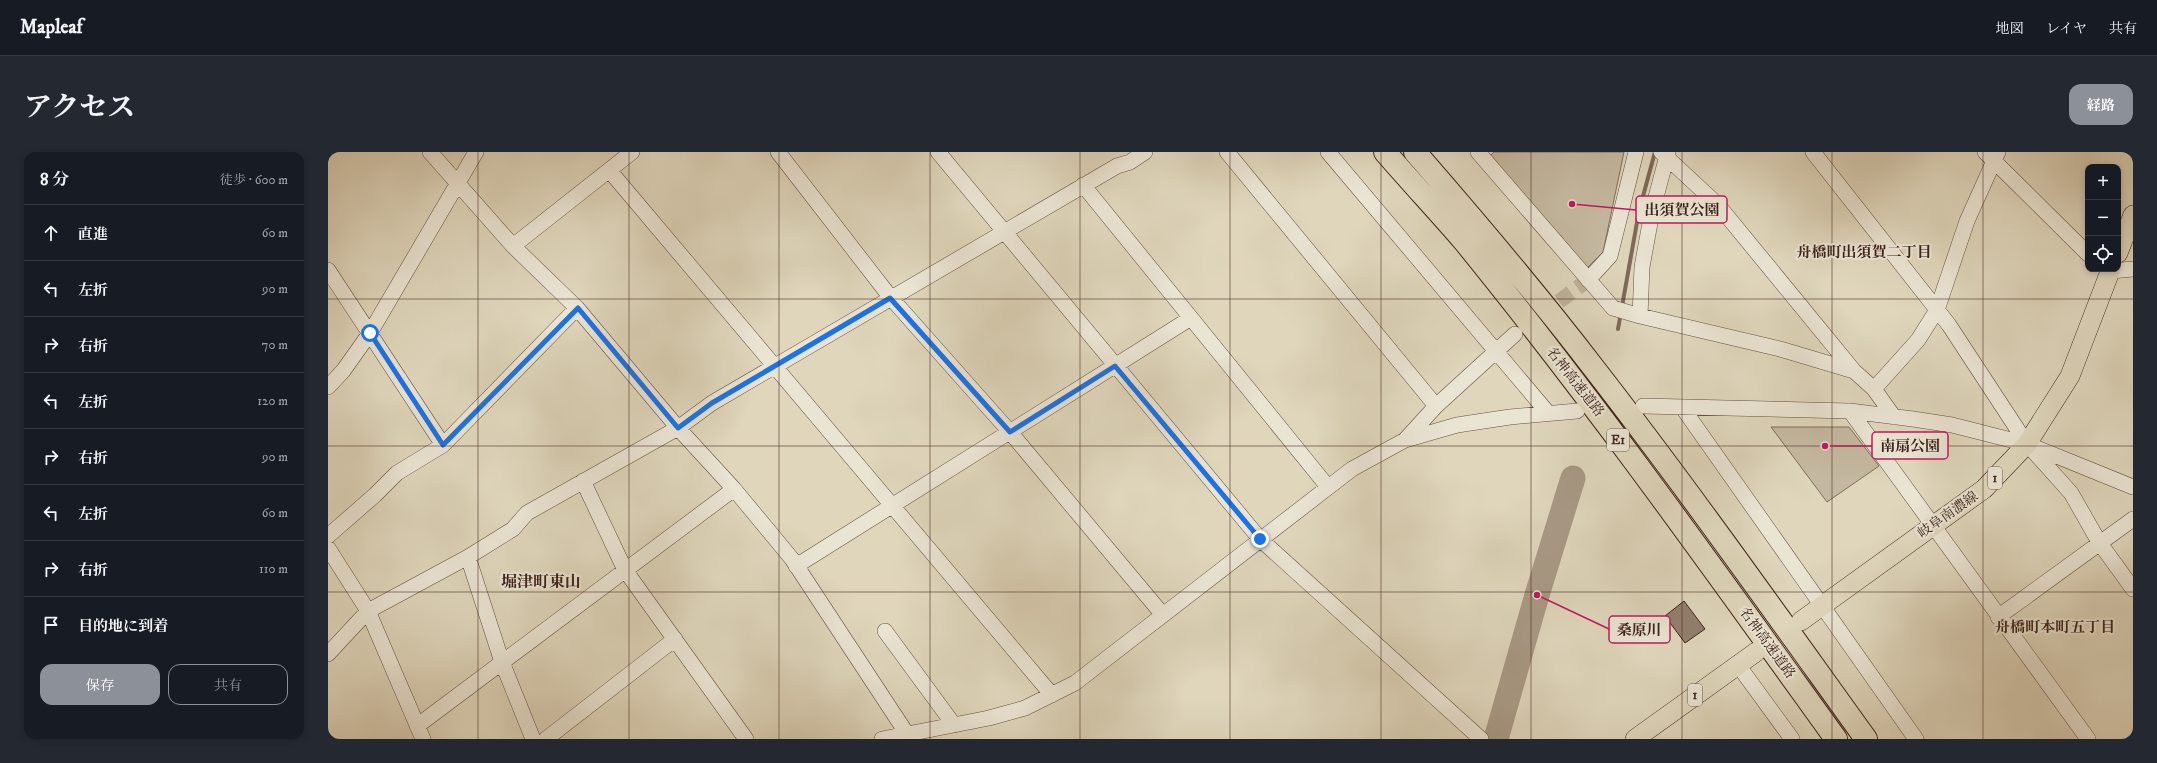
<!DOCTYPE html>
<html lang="ja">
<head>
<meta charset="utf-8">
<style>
	:root { --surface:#171b24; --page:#242831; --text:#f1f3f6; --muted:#9ea1a6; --line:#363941; --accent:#8c9099 }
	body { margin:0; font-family:"IM FELL DW Pica","Noto Serif JP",serif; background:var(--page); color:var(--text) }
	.controls { position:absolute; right:12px; top:12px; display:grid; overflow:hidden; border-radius:8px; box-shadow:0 2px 6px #0003 }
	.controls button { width:36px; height:36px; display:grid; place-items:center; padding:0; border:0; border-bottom:1px solid var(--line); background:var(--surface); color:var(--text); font:20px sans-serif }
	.stop { position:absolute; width:12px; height:12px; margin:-9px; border:3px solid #1a73e8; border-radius:50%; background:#fff }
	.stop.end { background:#1a73e8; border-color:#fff; box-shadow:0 1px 4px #0008 }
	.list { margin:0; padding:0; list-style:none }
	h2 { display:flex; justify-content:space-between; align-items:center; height:52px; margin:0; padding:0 16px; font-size:17px }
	h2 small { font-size:13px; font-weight:400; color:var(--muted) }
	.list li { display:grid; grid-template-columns:26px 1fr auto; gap:12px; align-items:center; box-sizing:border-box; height:56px; padding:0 16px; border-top:1px solid var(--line) }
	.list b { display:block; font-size:15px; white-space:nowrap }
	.list em { font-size:13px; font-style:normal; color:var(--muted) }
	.actions { display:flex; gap:8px; padding:12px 16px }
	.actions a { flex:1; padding:9px 0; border:1px solid var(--accent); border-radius:12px; text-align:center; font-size:14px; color:var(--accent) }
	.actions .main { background:var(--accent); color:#fff }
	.icon { flex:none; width:22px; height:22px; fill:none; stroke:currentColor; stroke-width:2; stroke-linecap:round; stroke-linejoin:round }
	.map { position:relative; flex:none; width:1805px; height:587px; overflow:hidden; border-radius:12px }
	header { display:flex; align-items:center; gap:24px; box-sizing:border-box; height:56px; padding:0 20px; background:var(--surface); border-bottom:1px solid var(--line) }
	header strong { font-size:19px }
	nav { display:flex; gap:22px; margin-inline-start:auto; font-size:14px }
	.intro { display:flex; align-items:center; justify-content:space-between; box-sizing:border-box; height:96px; padding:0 24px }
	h1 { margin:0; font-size:28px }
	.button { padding:10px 18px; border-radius:12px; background:var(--accent); color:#fff; font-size:14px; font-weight:700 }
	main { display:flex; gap:24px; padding:0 24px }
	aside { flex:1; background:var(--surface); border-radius:12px; box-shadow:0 2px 6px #0003 }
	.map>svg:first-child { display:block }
	.green { fill:#c4b8a0; stroke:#816e5d }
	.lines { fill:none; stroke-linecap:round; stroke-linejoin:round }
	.stream { stroke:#7e6a5a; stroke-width:4 }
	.river { stroke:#a89985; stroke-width:25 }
	.building { fill:#92806e; stroke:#3e231a }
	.minor-tunnel { stroke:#bfb29c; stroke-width:15; stroke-dasharray:15 8; stroke-linecap:butt }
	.minor-casing { stroke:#665042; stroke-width:16 }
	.major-casing { stroke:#3e231a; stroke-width:20 }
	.highway-casing { stroke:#3e231a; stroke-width:24 }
	.minor { stroke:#eae4d3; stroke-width:15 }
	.major { stroke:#dfd6bc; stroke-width:19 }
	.highway { stroke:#dfd6bc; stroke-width:22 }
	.route { stroke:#1a73e8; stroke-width:5 }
	.grid { fill:none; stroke:#3e231a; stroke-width:1; stroke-opacity:0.55 }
	.labels { text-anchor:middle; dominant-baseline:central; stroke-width:4; stroke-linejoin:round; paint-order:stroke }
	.shield { fill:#eae4d3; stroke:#725d52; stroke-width:1 }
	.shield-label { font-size:13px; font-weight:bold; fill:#3e231a }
	.street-label { font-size:14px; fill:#3e231a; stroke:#eae4d3 }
	.neighbourhood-label { font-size:15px; font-weight:bold; fill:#3e231a; stroke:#eae4d3 }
	.quarter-label { font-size:16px; font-weight:bold; fill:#3e231a; stroke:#eae4d3 }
	.leader { fill:none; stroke:#c2185b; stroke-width:1.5 }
	.callout-dot { fill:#c2185b; stroke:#eae4d3; stroke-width:1.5 }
	.callout { fill:#eae4d3; stroke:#c2185b; stroke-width:1.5 }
	.callout-label { font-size:15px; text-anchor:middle; font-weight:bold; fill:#3e231a }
</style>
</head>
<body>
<header>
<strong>Mapleaf</strong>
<nav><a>地図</a><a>レイヤ</a><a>共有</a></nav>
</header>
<div class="intro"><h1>アクセス</h1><a class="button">経路</a></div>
<main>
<aside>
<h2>8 分<small>徒歩 · 600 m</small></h2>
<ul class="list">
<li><svg class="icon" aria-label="ahead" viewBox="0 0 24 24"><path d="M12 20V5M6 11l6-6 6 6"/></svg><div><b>直進</b></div><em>60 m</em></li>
<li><svg class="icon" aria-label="left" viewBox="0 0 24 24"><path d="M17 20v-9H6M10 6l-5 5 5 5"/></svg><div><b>左折</b></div><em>90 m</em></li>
<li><svg class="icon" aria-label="right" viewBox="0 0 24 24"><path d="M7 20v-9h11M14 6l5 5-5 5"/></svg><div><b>右折</b></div><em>70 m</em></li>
<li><svg class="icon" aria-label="left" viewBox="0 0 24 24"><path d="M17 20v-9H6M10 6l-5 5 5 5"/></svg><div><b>左折</b></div><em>120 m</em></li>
<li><svg class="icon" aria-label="right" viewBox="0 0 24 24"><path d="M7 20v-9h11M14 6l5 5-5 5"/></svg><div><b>右折</b></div><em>90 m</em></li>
<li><svg class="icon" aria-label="left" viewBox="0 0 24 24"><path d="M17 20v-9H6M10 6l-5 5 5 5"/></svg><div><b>左折</b></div><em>60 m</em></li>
<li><svg class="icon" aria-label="right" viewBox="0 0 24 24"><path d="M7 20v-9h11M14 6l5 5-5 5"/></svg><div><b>右折</b></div><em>110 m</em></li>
<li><svg class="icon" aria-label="arrive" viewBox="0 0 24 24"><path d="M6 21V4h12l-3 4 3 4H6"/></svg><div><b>目的地に到着</b></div></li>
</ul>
<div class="actions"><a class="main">保存</a><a>共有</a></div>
</aside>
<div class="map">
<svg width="1805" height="587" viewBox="0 0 1805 587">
	<rect width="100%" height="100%" fill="#dfd6bc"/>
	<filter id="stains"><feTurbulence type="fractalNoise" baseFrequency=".005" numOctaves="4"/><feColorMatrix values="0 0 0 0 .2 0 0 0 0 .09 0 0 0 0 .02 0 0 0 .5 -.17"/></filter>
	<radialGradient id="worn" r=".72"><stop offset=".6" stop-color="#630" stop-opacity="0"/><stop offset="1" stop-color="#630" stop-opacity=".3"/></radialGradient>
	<path class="green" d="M1166,0h130l-21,100 -16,16 -97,-112z
		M1443,275h78l30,39 -52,36z"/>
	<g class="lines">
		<path class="stream" d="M1290,177l21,-118 16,-59"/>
		<path class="river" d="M1168,587l41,-144 36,-117"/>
	</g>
	<path class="building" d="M1356,449l21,28 -20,14 -20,-27z"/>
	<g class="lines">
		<path class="minor-tunnel" d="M1194,177l66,-49"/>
		<g class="minor-casing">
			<path id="minor" d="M102,0l83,94 64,62 101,120 56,61 58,70 115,175
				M450,0l113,146 119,134 153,183
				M610,0l322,387 221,200
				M899,0l209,254
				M1000,0l220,261
				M1150,0l135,156 27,8 140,33 74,22 20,18 20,28
				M1333,0l57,53 136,166
				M1485,0l136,173 78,119 44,49 28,49 34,47
				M1657,0l103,102
				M281,18l443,525
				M755,33l108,133
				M185,94l119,-94
				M1780,117l3,2 22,-2
				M0,118l115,175
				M1260,128l22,-24 26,-104
				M1312,164l2,-49 10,-55 16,-60
				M0,235l15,-16 27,-38 106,-181
				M1546,237l44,-49 19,-30 30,-89 31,-69
				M1315,254l207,5 63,8 39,6 75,19 106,43
				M1354,255l234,332
				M1522,259l238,328
				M1077,288l31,-34 79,-72
				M255,329l42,89 121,169
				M0,384l47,-41 22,-22 46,-28 134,-137
				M0,396l40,63 55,128
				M140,405l34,105 31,77
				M468,414l395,-248 137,169
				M1670,465l135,-98
				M557,479l69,94
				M0,502l40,-43 100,-54 45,-28 14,-16 151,-85 34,-25 405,-237 13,-4 15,-10
				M1410,513l54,74
				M89,574l317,-237
				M218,587l129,-100
				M554,587l107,-21 36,-10 50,-25 277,-214 53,-29 52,-15 53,-8 67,-6"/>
		</g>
		<g class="major-casing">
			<path id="major" d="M1790,101l15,-38
				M1473,469l183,-132 43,-45 43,-68 41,-107
				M1307,587l121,-87"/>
		</g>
		<g class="highway-casing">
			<path id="highway" d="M1057,0c26,30 53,59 79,89 131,161 251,330 372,498
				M1087,0c61,70 121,141 178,215 94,121 183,247 273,372"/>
		</g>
		<use href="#minor" class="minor"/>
		<use href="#major" class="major"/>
		<use href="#highway" class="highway"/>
	</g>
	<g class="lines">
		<path class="route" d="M42,181l73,112 135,-137 100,120 34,-25 178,-105 120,134 105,-66 145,173"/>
	</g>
	<path class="grid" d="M150,0v587M301,0v587M451,0v587M602,0v587M752,0v587M902,0v587M1053,0v587M1203,0v587M1354,0v587M1504,0v587M1655,0v587M0,147h1805M0,294h1805M0,440h1805"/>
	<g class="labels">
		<g class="shield">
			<rect x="1279" y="277" width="22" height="22" rx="3"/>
			<rect x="1660" y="315" width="14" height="22" rx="3"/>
			<rect x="1360" y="532" width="14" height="22" rx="3"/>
		</g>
		<g class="shield-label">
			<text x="1290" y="288">E1</text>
			<text x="1667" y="326">1</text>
			<text x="1367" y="543">1</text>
		</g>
		<g class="street-label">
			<text transform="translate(1247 230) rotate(52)">名神高速道路</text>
			<text transform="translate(1620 363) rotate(-35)">岐阜南濃線</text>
			<text transform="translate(1439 491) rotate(54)">名神高速道路</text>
		</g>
		<g class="neighbourhood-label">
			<text x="1536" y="100">舟橋町出須賀二丁目</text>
			<text x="1727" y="475">舟橋町本町五丁目</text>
		</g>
		<g class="quarter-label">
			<text x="213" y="430">堀津町東山</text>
		</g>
	</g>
	<path class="leader" d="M1244 52L1308 58M1497 294L1544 294M1209 443L1281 477"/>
	<g class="callout-dot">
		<circle cx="1244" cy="52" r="4"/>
		<circle cx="1497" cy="294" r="4"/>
		<circle cx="1209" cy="443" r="4"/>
	</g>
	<g class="callout">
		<rect x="1308" y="44" width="91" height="27" rx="4"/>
		<rect x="1544" y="280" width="76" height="27" rx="4"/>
		<rect x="1281" y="464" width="61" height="27" rx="4"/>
	</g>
	<g class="callout-label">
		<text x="1354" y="63">出須賀公園</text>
		<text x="1582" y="299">南扇公園</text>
		<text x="1311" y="483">桑原川</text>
	</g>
	<rect width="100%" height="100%" filter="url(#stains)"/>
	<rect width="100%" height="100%" fill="url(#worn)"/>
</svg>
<div class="controls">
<button>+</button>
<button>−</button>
<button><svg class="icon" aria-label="locate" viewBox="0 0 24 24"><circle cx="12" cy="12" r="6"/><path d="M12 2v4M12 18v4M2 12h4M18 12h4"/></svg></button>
</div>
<div class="stop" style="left:42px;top:181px"></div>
<div class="stop end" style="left:932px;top:387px"></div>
</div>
</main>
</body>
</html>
